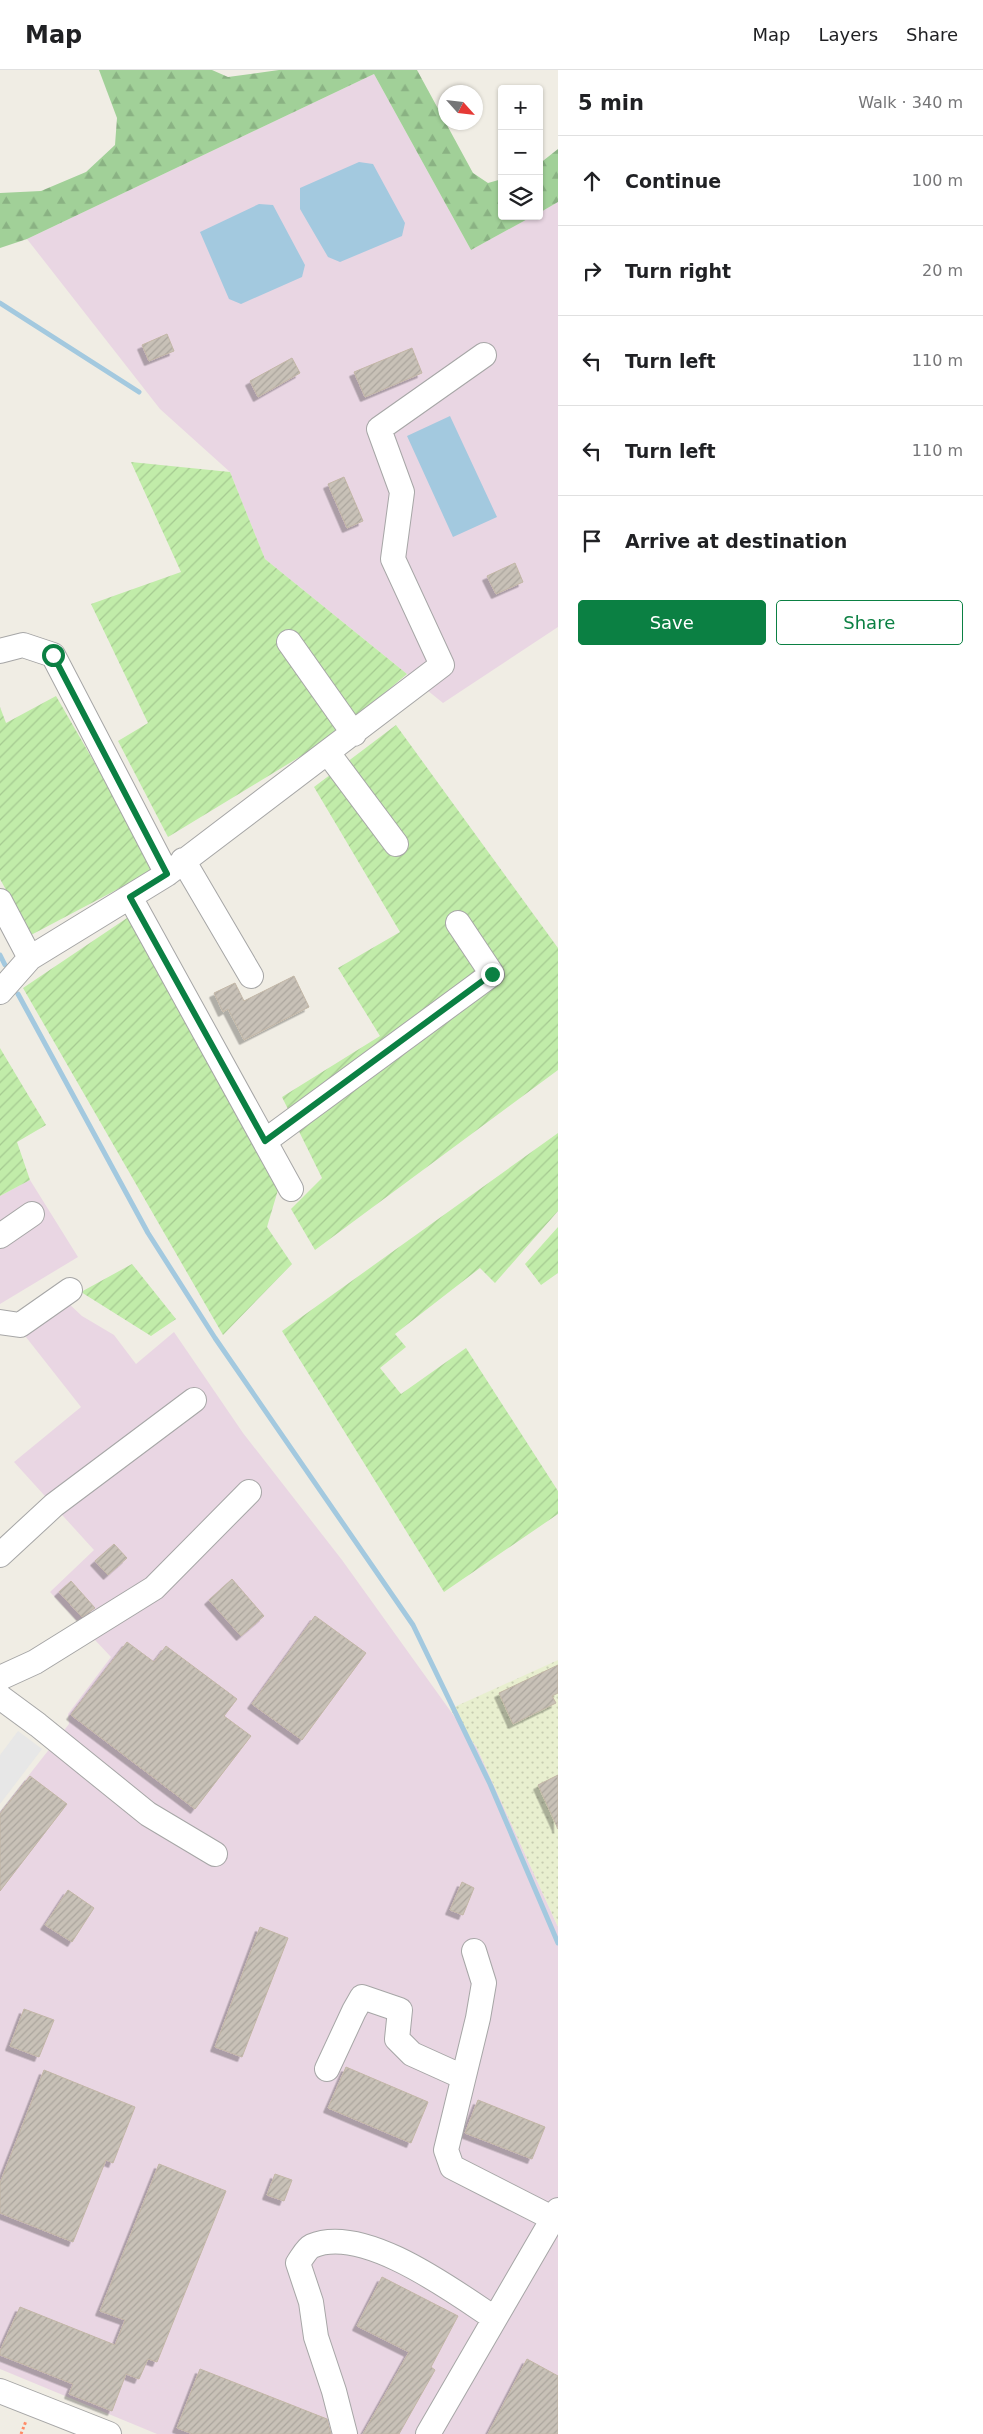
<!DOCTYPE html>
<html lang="en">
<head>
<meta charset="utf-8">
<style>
	:root { --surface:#fff; --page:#f6f6f6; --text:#202124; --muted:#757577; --line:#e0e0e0; --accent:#0b8043 }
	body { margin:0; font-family:"DejaVu Sans",sans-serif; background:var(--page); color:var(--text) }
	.controls { position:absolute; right:15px; top:15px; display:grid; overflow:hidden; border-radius:5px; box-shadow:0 1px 4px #0004 }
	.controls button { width:45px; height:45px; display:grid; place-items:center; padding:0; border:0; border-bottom:1px solid var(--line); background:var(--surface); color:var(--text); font:25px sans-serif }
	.compass { position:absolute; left:438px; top:15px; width:45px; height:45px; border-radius:50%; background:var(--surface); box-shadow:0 1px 4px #0004; rotate:117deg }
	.stop { position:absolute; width:15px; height:15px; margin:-11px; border:4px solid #0b8043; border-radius:50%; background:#fff }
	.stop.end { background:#0b8043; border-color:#fff; box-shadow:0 1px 5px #0008 }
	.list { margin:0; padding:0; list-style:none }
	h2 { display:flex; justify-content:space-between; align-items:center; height:65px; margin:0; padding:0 20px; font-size:21px }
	h2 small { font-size:16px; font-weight:400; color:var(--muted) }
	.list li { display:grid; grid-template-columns:32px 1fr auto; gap:15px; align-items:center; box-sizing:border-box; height:90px; padding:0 20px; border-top:1px solid var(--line) }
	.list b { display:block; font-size:19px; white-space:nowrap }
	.list em { font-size:16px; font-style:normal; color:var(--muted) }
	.actions { display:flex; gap:10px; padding:15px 20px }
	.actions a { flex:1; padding:11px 0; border:1px solid var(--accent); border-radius:5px; text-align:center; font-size:18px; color:var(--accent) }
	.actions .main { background:var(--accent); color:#fff }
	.icon { flex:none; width:28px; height:28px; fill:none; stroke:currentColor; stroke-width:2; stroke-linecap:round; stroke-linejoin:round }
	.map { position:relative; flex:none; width:558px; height:2364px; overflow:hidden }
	header { display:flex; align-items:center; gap:30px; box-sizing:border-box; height:70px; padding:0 25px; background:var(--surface); border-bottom:1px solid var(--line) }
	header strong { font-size:24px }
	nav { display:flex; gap:28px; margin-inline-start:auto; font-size:18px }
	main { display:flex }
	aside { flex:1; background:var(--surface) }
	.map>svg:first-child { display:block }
	.industrial { fill:#e9d6e3 }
	.farmland { fill:url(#farmland-dots) }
	.forest { fill:url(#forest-firs) }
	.garden { fill:url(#garden-furrows) }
	.parking { fill:#e7e7e7 }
	.water { fill:#a3c9df }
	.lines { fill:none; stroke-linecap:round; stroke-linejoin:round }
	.stream { stroke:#a3c9df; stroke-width:5 }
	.building { fill:url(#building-hatch); stroke:#c2b6a6; filter:url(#shadow) }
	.minor-casing { stroke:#a6a6a6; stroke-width:26 }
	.path { stroke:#fe8b67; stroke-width:3; stroke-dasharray:2.5 2.5; stroke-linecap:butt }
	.minor { stroke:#fff; stroke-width:24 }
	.route { stroke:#0b8043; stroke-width:6 }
</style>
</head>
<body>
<header>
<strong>Map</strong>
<nav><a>Map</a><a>Layers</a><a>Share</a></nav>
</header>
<main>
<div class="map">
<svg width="558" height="2364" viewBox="0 0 558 2364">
	<defs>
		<pattern id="farmland-dots" width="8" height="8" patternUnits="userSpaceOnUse" patternTransform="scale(1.25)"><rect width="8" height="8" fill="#e8efcf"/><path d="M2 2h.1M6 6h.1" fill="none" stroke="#c7ccb1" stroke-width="1.8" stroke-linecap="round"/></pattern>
		<pattern id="forest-firs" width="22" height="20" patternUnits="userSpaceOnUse" patternTransform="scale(1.25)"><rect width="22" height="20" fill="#a1d098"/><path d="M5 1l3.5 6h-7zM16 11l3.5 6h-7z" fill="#8ab283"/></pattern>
		<pattern id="garden-furrows" width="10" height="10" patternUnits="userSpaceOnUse" patternTransform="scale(1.25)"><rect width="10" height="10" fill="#c1eca9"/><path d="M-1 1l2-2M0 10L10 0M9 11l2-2" fill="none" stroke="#a5ca91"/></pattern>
		<pattern id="building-hatch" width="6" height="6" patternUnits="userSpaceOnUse" patternTransform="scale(1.25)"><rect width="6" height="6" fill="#c8c1b7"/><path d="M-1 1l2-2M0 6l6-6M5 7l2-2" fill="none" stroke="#aba59d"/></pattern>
		<filter id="shadow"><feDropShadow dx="-4.5" dy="4.5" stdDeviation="0" flood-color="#0004"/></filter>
	</defs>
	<rect width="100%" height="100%" fill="#f0ede4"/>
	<path class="industrial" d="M374,4l97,176 62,-34h6v-3l19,-11v425l-115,76 -178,-144 -35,-87 -70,-63 -133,-170z
		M30,1110l48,77 -78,47v-108z
		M68,1233l14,13 32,19 22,29 38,-32 69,101 99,127 135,188 81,179v507h-401l-157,-65v-557l69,-88 -1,-10 43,-57 -61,-65 44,-42 -80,-88 67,-55 -59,-75z"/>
	<path class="farmland" d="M558,1590v267l-81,-179 -27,-39z"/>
	<path class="forest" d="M99,0h113l16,7 51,-7h138l56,103 15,10 14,-4v37h31l-62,34 -97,-176 -347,165 -27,9v-55l41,-2 45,-19 29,-27 2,-27z
		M558,79v53l-19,11v-49z"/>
	<path class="garden" d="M131,392l99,10 35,87 142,115 -73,62 -166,101 -50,-96 30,-18 -57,-119 90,-32z
		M56,626l100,173 -125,66 -31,-56v-172l6,16z
		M396,655l162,223v122l-243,180 -24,-41 31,-31 -40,-81 98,-61 -42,-68 62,-36 -86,-145z
		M130,846l148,274 -11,37 25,37 -69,71 -200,-347z
		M0,978l46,77 -29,17 13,38 -30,16z
		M558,1063v78l-63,72 -15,-15 -85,66 11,13 -26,21 21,26 65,-46 92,143v23l-114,78 -162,-261z
		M558,1157v46l-17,12 -16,-21z
		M132,1194l44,55 -25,17 -70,-44z"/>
	<path class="parking" d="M18,1661l24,18 -42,55v-49z"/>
	<path class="water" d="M359,92l14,2 32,59 -3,13 -62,26 -12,-5 -28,-48v-21z
		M259,134l14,1 32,60 -3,12 -61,27 -12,-5 -29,-67z
		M450,346l47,101 -44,20 -46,-101z"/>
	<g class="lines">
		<path class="stream" d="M0,233l139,89
			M0,885l5,10
			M18,924l130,239 67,105 198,287 77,159 68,159"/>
	</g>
	<path class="building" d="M167,264l7,17 -25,10 -7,-16z
		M412,278l10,25 -57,24 -11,-25z
		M292,288l8,15 -42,24 -8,-16z
		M344,407l19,44 -16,7 -19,-44z
		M515,493l8,19 -27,12 -9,-18z
		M294,906l15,31 -65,33 -16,-31 -5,3 -9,-19 21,-10 9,18z
		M114,1474l13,14 -19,17 -13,-14z
		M232,1509l32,37 -23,20 -32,-36z
		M71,1511l24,27 -13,9 -23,-25z
		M315,1546l51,37 -64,87 -50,-36z
		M127,1572l27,20 12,-16 71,53 -13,17 27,20 -56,73 -124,-94z
		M558,1595v28l-6,3 4,7 -43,21 -14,-31z
		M558,1705v54l-20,-44z
		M30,1706l37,28 -67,87v-77z
		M462,1812l12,6 -11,27 -13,-5z
		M68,1820l26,18 -22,34 -27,-17z
		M260,1857l28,11 -46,119 -27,-10z
		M24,1939l30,11 -15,37 -29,-11z
		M346,1997l82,35 -17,41 -83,-35z
		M44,2000l91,37 -22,56 -7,-3 -33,82 -73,-29v-30z
		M478,2030l67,27 -13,32 -67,-26z
		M159,2094l67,27 -69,171 -9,-3 -9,20 -13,-5 -14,37 -43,-17 4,-10 -73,-29v-4l20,-44 95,38 10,-25 -25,-9z
		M275,2104l17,6 -8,21 -17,-6z
		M382,2207l76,39 -27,51 4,3 -36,64h-36l46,-82 -52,-26z
		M527,2289l31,17v58h-70z
		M200,2299l127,50 4,15h-138l-16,-6z"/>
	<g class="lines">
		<g class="minor-casing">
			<path id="minor" d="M289,572l65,92
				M0,581l23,-6 30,10 114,219
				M328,683l68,91
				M183,790l68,116
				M130,827l161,292
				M0,831l30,57
				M0,922l30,-34 137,-84 275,-209 -49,-106 9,-67 -23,-63 105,-74
				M265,1071l227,-167 -34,-51
				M0,1166l32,-22
				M0,1252l20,3 50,-35
				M0,1485l54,-50 140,-105
				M0,1608l35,-16 119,-74 95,-96
				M0,1627l38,28 110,89 67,40
				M474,1881l10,32 -6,35 -32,132 6,17 106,54
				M327,1999l27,-58 8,-14 38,13 -3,29 15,15 51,23
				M0,2321l109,43
				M345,2364l-11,-43 -18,-54 -5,-35 -13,-39c4,-5 8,-14 14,-17 51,-22 140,44 182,72
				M428,2364l130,-224"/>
		</g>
		<path class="path" d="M21,2364l5,-13"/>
		<use href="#minor" class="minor"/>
	</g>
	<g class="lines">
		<path class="route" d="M53,585l114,219 -37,23 135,244 227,-167"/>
	</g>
</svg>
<div class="controls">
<button>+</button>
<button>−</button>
<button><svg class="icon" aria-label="layers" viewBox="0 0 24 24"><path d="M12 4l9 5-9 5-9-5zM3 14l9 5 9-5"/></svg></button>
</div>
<svg class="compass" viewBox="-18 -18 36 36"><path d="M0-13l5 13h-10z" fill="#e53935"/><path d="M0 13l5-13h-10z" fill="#757577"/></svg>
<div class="stop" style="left:53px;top:585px"></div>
<div class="stop end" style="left:492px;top:904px"></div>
</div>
<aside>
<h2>5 min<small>Walk · 340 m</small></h2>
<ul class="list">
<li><svg class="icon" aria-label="ahead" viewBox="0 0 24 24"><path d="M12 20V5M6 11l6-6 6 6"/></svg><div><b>Continue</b></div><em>100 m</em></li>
<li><svg class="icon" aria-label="right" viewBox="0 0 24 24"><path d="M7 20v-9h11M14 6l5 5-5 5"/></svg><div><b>Turn right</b></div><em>20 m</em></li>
<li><svg class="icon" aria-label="left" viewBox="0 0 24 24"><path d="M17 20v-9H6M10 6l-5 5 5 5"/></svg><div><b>Turn left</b></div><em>110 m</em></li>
<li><svg class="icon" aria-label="left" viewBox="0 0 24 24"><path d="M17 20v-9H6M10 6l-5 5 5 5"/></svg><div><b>Turn left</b></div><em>110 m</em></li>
<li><svg class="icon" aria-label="arrive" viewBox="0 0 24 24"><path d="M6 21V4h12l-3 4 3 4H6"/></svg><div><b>Arrive at destination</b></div></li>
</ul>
<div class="actions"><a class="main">Save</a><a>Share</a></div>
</aside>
</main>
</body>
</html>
